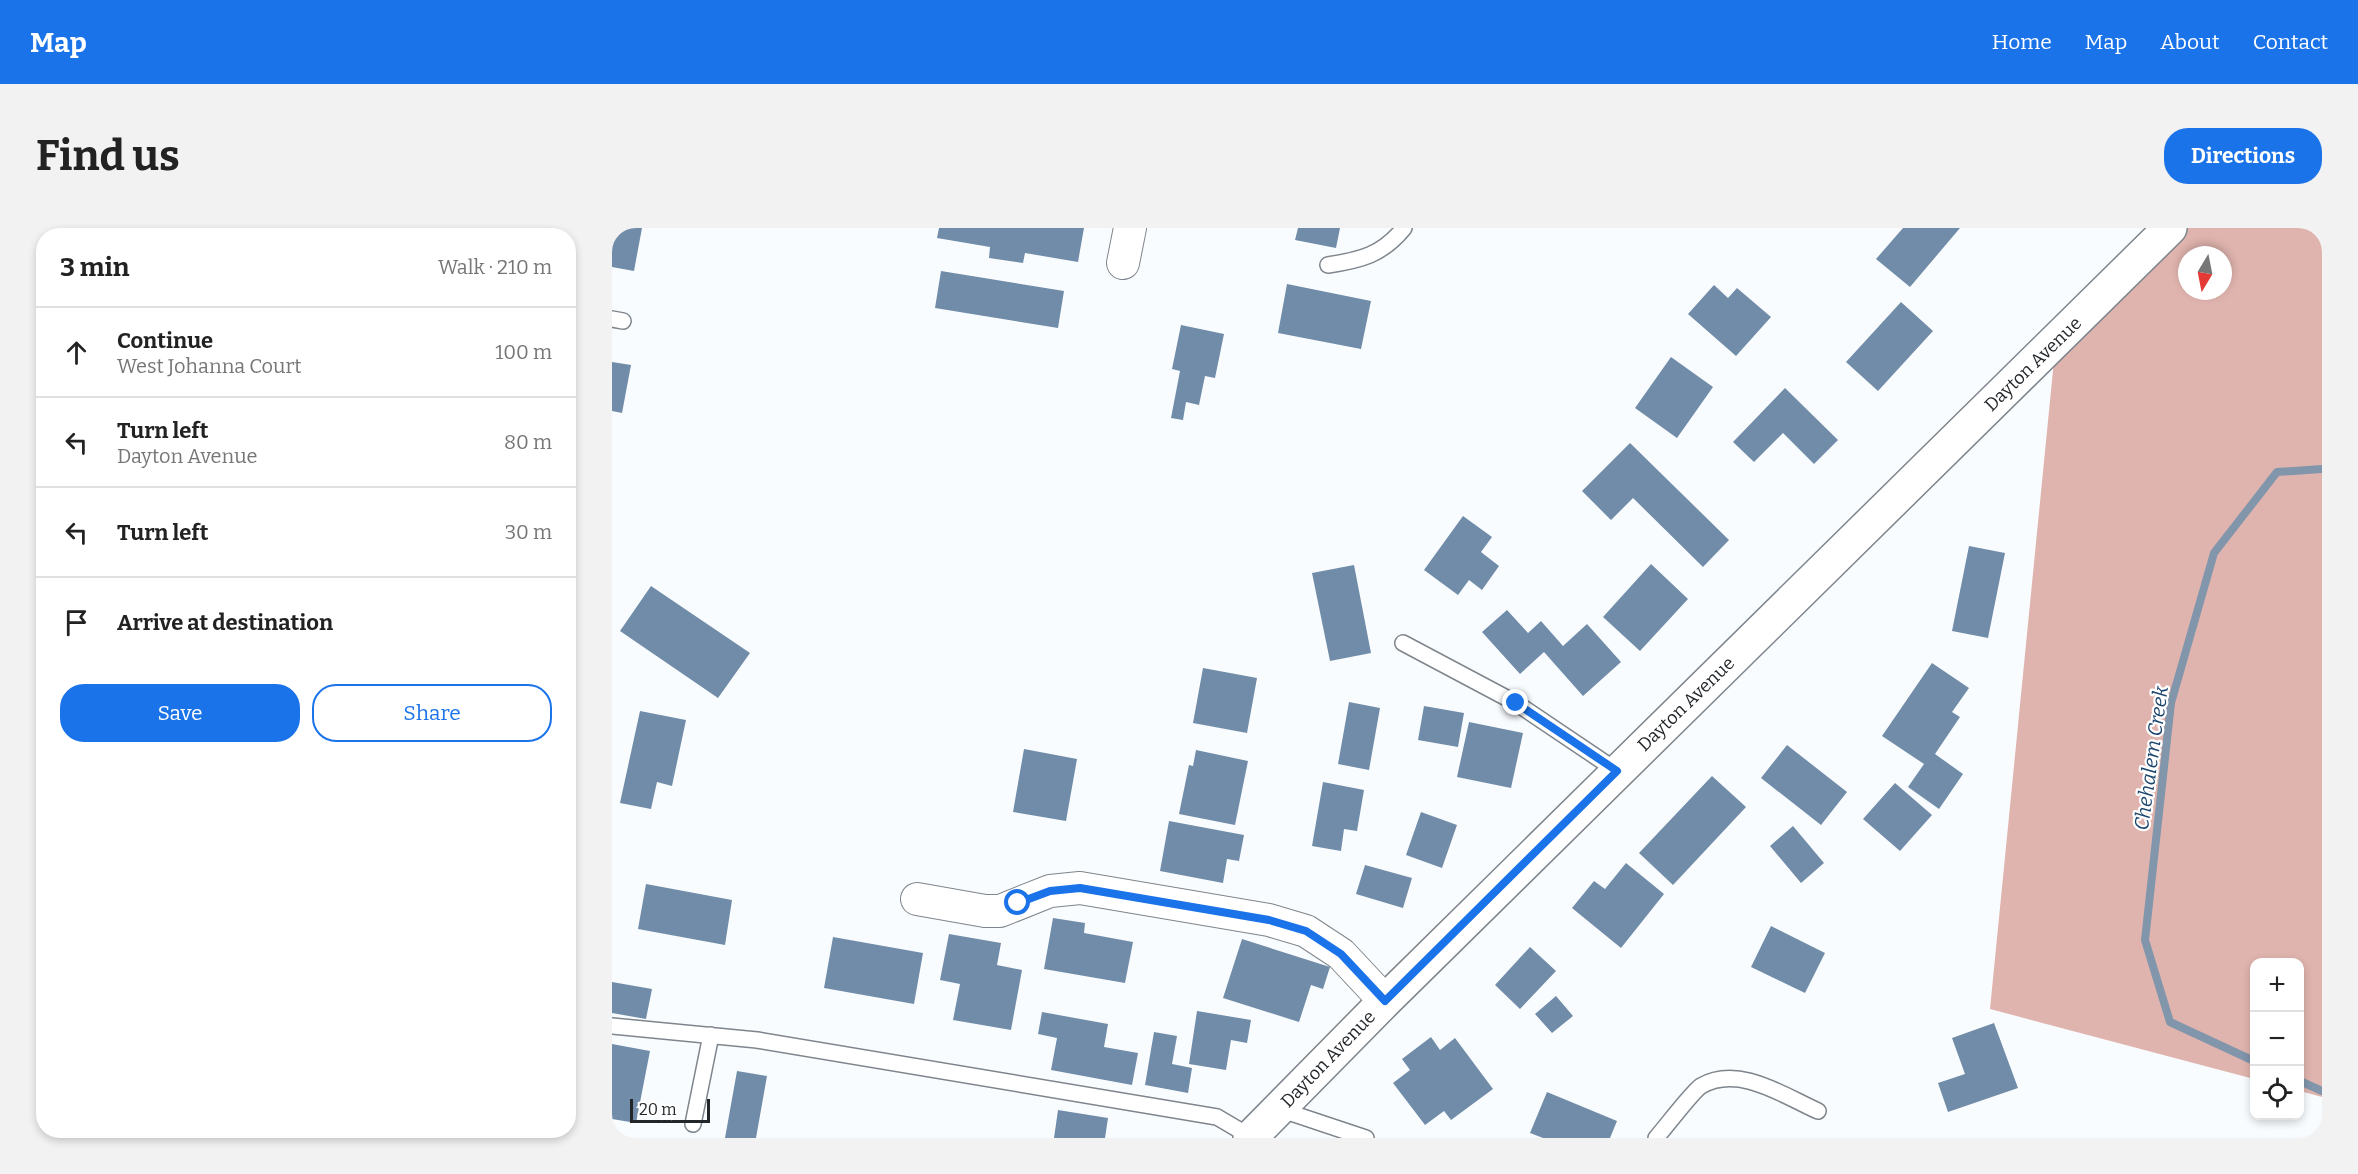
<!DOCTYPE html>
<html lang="en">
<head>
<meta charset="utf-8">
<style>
	:root { --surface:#fff; --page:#f2f2f2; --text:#222; --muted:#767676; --line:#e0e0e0; --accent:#1a73e8 }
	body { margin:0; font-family:Bitter,serif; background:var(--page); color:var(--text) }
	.controls { position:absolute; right:18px; bottom:18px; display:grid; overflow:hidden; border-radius:12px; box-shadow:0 3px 9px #0003 }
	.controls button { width:54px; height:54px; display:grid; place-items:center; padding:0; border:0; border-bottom:2px solid var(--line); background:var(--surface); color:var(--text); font:30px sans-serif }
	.compass { position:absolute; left:1566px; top:18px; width:54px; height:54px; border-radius:50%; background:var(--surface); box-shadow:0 3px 9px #0003; rotate:190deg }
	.scale { position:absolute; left:18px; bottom:15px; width:80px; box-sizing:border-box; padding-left:6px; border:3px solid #232629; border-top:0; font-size:16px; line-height:21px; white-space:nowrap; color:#232629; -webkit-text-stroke:4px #fff; paint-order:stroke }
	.stop { position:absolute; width:18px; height:18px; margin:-14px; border:4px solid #1a73e8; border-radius:50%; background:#fff }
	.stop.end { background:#1a73e8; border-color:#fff; box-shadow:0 2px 6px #0008 }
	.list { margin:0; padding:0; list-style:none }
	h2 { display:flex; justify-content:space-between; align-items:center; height:78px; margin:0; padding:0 24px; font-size:26px }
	h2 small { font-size:20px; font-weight:400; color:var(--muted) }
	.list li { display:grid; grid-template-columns:39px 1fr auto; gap:18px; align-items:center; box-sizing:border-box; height:90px; padding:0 24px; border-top:2px solid var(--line) }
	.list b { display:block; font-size:22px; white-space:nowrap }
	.list p { margin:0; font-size:20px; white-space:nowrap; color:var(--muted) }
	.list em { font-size:20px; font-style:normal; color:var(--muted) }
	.actions { display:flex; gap:12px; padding:18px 24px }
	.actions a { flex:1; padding:14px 0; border:2px solid var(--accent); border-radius:24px; text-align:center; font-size:21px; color:var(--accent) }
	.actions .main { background:var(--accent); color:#fff }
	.icon { flex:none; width:33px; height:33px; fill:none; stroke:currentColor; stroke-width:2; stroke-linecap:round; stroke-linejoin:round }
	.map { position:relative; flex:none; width:1710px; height:910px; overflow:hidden; border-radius:24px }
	header { display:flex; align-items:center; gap:36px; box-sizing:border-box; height:84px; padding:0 30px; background:var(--accent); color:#fff }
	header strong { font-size:28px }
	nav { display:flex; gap:33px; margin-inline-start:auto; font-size:21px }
	.intro { display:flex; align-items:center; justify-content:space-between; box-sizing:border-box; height:144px; padding:0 36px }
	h1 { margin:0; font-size:42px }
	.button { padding:15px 27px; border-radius:24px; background:var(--accent); color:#fff; font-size:21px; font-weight:700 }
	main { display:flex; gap:36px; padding:0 36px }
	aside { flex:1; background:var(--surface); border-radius:24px; box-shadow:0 3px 9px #0003 }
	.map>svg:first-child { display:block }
	.forest { fill:#e0b4ae; fill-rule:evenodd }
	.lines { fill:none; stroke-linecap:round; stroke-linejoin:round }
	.stream { stroke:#8195ab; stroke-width:8 }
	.building { fill:#718ca8 }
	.service-casing { stroke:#7e858c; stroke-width:18 }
	.minor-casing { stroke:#7e858c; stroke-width:34 }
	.tertiary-casing { stroke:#7e858c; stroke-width:36 }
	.service { stroke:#fff; stroke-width:15 }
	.minor { stroke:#fff; stroke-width:32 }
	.tertiary { stroke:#fff; stroke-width:33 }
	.route { stroke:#1a73e8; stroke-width:8 }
	.labels { text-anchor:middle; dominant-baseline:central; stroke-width:4.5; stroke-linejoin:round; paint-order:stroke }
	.street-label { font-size:18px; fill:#232629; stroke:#fff }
	.water-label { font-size:20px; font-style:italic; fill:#1c456d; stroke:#fff }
</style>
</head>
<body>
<header>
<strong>Map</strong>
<nav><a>Home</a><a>Map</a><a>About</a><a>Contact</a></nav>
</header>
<div class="intro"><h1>Find us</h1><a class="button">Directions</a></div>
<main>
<aside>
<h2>3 min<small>Walk · 210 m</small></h2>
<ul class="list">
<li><svg class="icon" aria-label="ahead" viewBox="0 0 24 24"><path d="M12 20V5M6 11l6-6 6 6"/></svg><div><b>Continue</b><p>West Johanna Court</p></div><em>100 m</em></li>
<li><svg class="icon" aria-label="left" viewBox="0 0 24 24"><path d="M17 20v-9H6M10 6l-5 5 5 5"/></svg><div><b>Turn left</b><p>Dayton Avenue</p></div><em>80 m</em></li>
<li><svg class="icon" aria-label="left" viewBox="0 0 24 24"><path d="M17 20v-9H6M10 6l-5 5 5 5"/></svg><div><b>Turn left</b></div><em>30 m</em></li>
<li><svg class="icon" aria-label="arrive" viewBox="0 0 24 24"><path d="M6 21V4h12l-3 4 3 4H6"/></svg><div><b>Arrive at destination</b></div></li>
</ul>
<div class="actions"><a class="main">Save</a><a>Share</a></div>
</aside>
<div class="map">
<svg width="1710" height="910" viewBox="0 0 1710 910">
	<rect width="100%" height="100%" fill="#f9fcff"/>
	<path class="forest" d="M1549,0h161v869l-22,-6v-129h-46v117l-264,-70 66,-669zM1575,27h36v36h-36z"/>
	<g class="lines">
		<path class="stream" d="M1642,833l-84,-39 -25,-82 26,-237 43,-150 63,-81 45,-3
			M1688,853l22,10"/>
	</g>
	<path class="building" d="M0,0h30l-8,43 -22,-4z
		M327,0h145l-6,34 -53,-9 -2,10 -34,-5 1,-11 -53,-9z
		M686,0h42l-4,20 -41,-8z
		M1291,0h57l-50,59 -34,-28z
		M329,43l123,20 -6,37 -123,-20z
		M675,56l84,17 -10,48 -83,-16z
		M1102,57l14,13 9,-10 34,29 -35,39 -48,-42z
		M1289,74l32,29 -55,60 -32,-29z
		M569,97l43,9 -9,44 -10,-2 -6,29 -13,-3 -3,18 -12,-2 9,-47 -8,-2z
		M1059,129l42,30 -36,51 -42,-30z
		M0,134l19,3 -9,48 -10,-2z
		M1173,160l53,52 -24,24 -31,-31 -29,29 -21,-20z
		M1018,215l99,97 -26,27 -70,-69 -22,22 -29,-29z
		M851,288l29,21 -11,15 18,14 -17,24 -13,-10 -11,15 -34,-25z
		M1357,318l36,7 -17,85 -36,-7z
		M1039,336l37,35 -48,52 -37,-34z
		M742,337l17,88 -41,8 -18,-88z
		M39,358l99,67 -32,45 -98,-67z
		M895,382l21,23 13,-12 22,25 24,-22 34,38 -38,34 -39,-44 -24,22 -38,-42z
		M1320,435l37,25 -17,24 8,5 -25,37 28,20 -24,35 -31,-22 16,-23 -42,-28z
		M591,440l54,10 -10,55 -54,-10z
		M737,474l31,6 -11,62 -31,-6z
		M812,478l40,7 -6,34 -40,-7z
		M28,483l46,9 -14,66 -15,-4 -6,27 -31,-6z
		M857,494l54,11 -12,55 -54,-11z
		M1175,517l60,47 -26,33 -60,-47z
		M412,521l53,10 -11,62 -53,-9z
		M584,522l52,11 -13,64 -56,-11 10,-49 4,1z
		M1100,548l34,31 -73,78 -34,-32z
		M711,554l41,8 -7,41 -13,-2 -3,22 -29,-5z
		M1283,555l37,32 -32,36 -37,-32z
		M809,584l36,13 -15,43 -36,-13z
		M557,593l75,14 -5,26 -12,-2 -4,24 -63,-12z
		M1181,598l31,37 -23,20 -31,-37z
		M1014,635l38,31 -43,54 -49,-40 22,-27 11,8z
		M753,637l47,13 -9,30 -47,-14z
		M34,656l86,16 -7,45 -87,-16z
		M441,690l32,5 -1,10 49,9 -8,41 -81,-14z
		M1159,698l54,27 -20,40 -54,-26z
		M337,706l52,9 -4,22 25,5 -11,60 -58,-10 7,-36 -20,-4z
		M221,709l90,16 -9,51 -90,-16z
		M630,711l88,28 -7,22 -12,-4 -12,37 -76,-24z
		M918,719l26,24 -36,38 -25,-24z
		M0,754l40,7 -6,30 -34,-6z
		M944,768l17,20 -21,17 -17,-19z
		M585,783l54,9 -4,23 -16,-3 -5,30 -37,-6z
		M430,784l66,12 -4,23 34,6 -6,32 -81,-15 6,-32 -19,-4z
		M1382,795l24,65 -70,24 -10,-29 27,-9 -13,-36z
		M542,804l23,4 -5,28 20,4 -4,25 -43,-8z
		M819,809l9,13 15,-12 38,51 -42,31 -7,-9 -19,14 -32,-42 17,-13 -8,-11z
		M0,816l38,7 -14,72 -24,-4z
		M125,843l30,5 -11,62h-31z
		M935,864l70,29 -7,17h-67l-13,-5z
		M446,882l50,8 -3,20h-51z"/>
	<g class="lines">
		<g class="service-casing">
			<path id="service" d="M716,37c33,-5 54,-10 76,-37
				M0,91l11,2
				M791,415l113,60 101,68
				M0,798l145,14 460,77 34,20
				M667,881l87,29
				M81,896l18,-89
				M1044,910c9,-10 36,-46 45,-52 38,-22 83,10 117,25"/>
		</g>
		<g class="minor-casing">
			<path id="minor" d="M511,35l7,-35
				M305,671l68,12h15l50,-20 30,-3 189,32 37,11 35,23 44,47"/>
		</g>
		<g class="tertiary-casing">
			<path id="tertiary" d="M638,910l135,-137 785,-773"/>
		</g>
		<use href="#service" class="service"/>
		<use href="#minor" class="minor"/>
		<use href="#tertiary" class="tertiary"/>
	</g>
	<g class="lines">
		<path class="route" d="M406,675l32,-12 30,-3 189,32 37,11 35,23 44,47 232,-230 -101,-68"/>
	</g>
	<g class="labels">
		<g class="street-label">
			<text transform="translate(1421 136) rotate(-44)">Dayton Avenue</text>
			<text transform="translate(1074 476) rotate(-44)">Dayton Avenue</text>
			<text transform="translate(716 831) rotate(-46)">Dayton Avenue</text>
		</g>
		<g class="water-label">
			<text transform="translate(1539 530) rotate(-82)">Chehalem Creek</text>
		</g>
	</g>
</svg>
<div class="controls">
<button>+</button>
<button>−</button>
<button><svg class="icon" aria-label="locate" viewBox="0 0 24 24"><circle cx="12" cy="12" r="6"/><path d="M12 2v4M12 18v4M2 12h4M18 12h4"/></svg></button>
</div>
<svg class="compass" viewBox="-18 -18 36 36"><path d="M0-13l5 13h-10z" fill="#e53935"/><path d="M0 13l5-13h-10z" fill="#767676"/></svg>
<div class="scale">20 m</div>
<div class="stop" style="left:406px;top:675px"></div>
<div class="stop end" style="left:904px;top:475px"></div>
</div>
</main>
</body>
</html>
